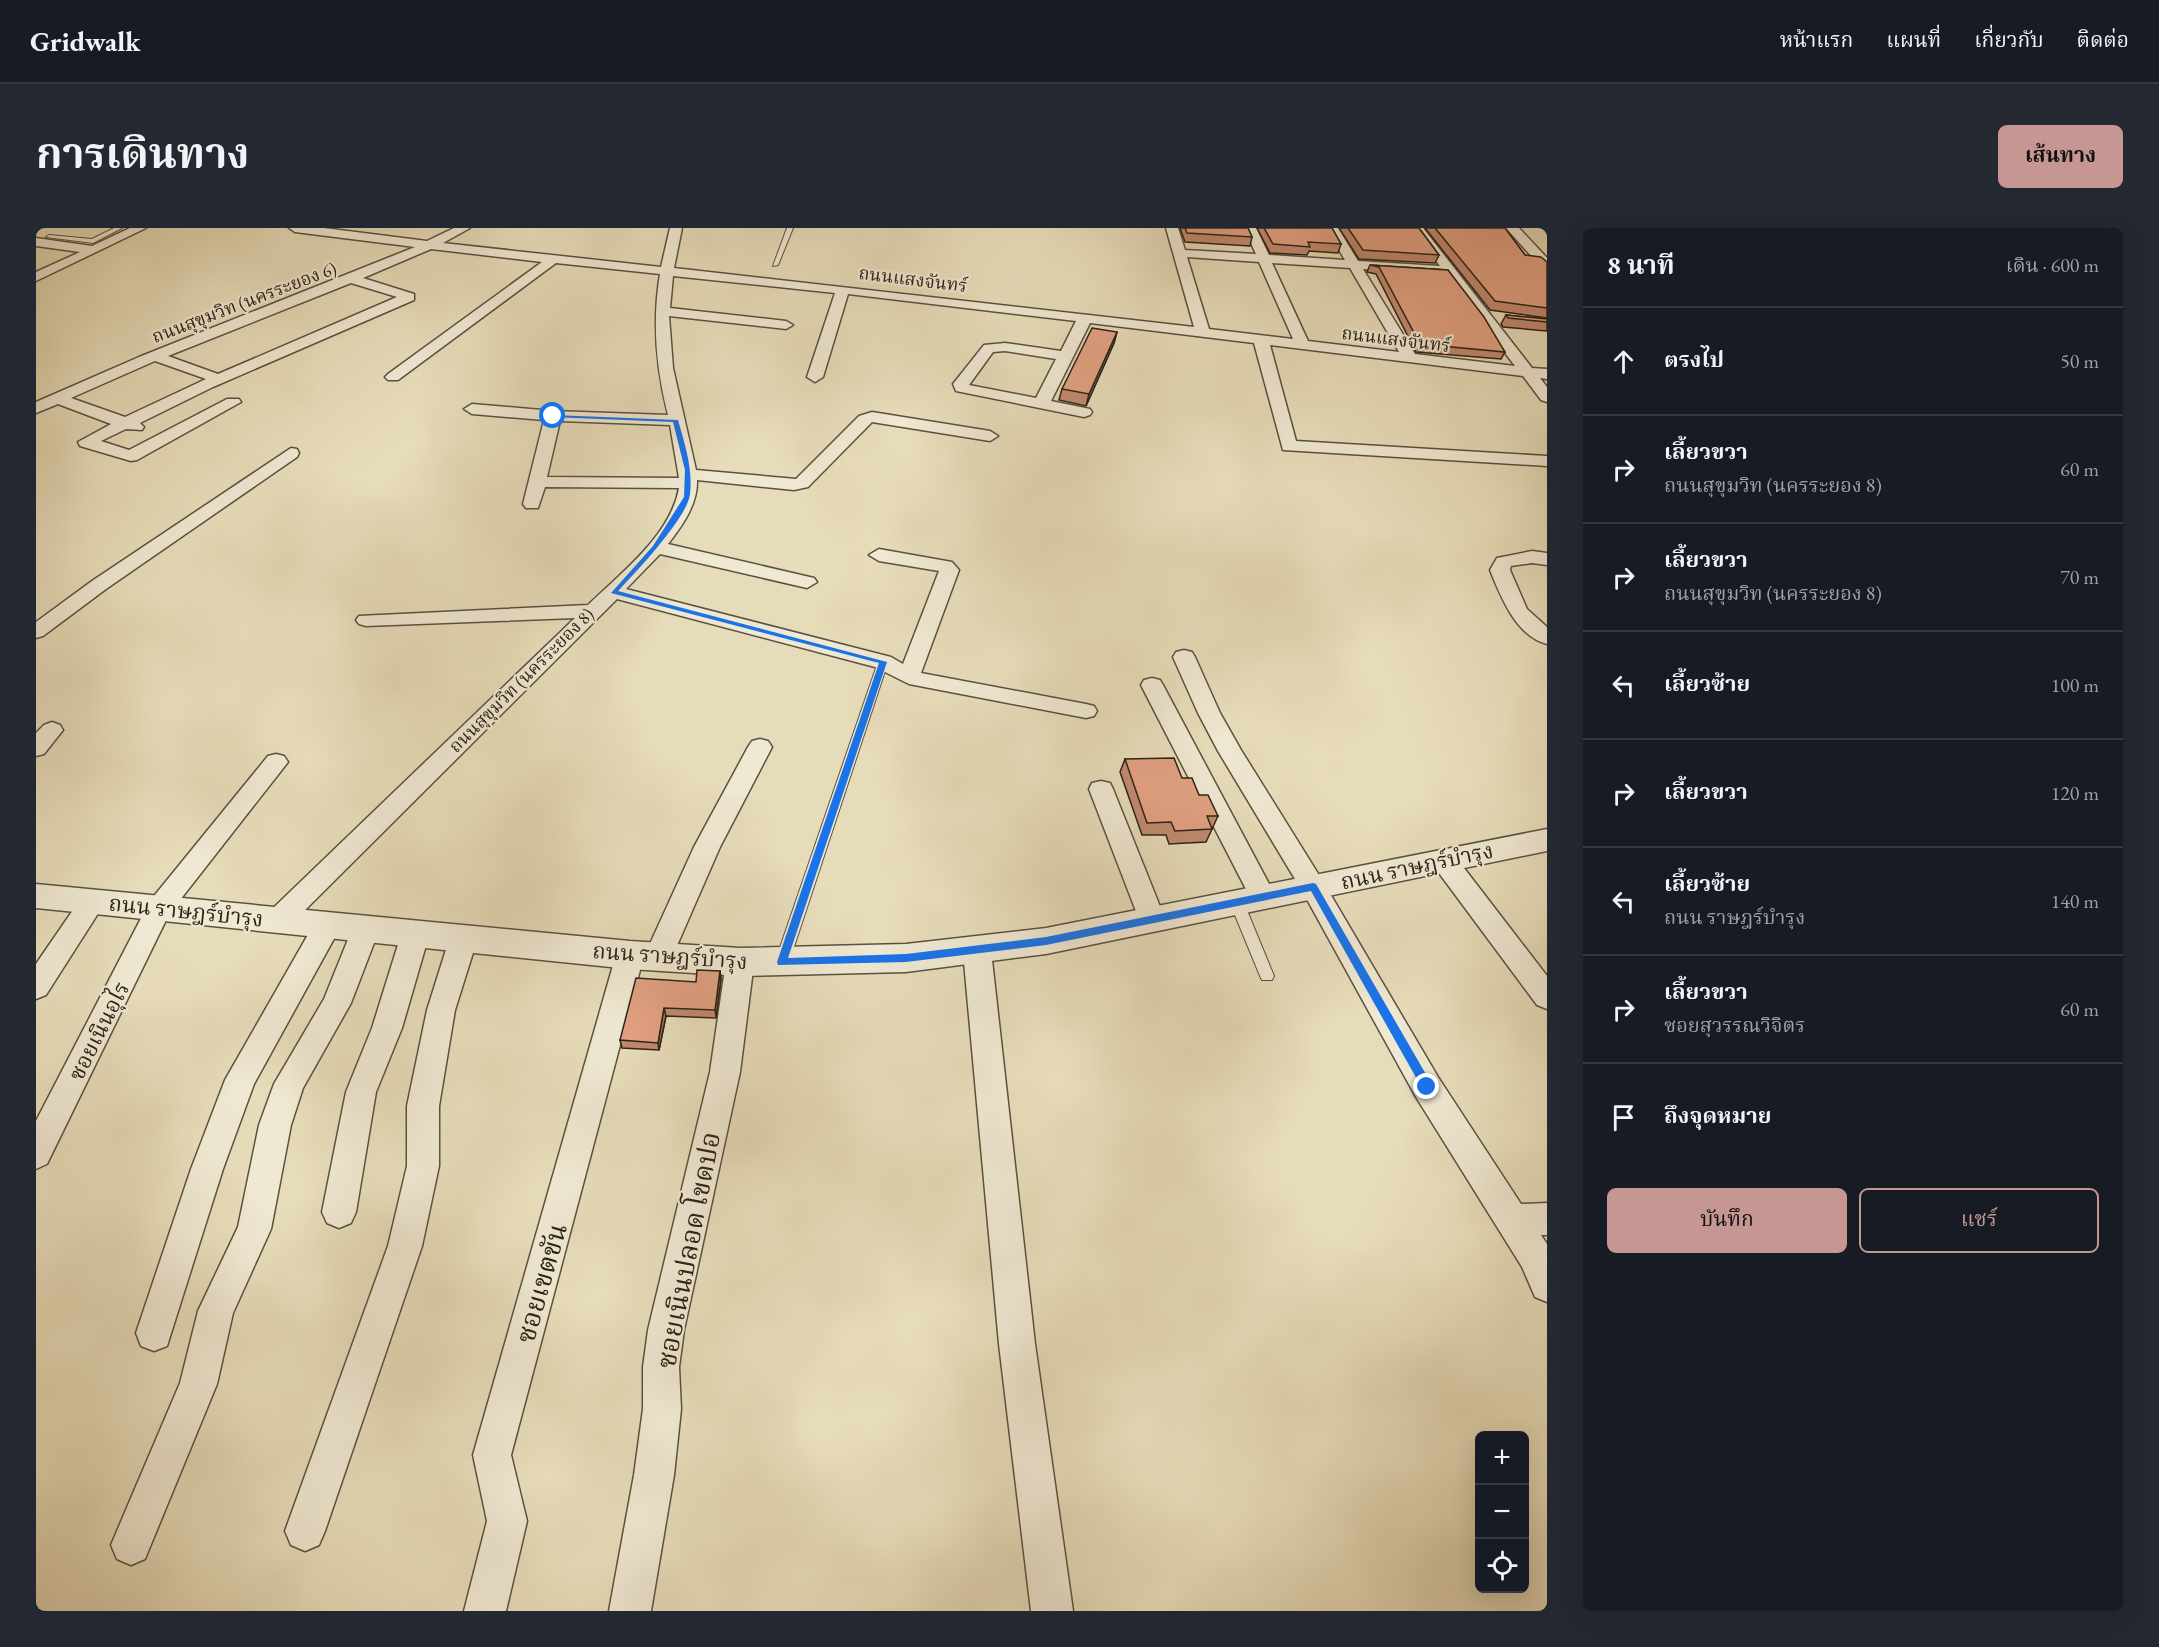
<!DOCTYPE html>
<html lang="th">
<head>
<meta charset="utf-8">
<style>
	:root { --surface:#171b24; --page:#242831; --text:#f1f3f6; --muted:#9ea1a6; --line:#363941; --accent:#c59692 }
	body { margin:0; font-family:"EB Garamond","Noto Serif Thai",serif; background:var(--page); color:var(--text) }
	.controls { position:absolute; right:18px; bottom:18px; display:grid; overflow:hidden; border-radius:9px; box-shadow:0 6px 24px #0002 }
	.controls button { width:54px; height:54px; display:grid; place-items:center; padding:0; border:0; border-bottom:2px solid var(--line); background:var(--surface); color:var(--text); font:30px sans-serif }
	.stop { position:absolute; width:18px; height:18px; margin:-14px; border:4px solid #1a73e8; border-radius:50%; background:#fff }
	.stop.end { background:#1a73e8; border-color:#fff; box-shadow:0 2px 6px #0008 }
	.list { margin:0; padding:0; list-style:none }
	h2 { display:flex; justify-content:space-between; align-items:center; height:78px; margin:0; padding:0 24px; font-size:26px }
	h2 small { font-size:20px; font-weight:400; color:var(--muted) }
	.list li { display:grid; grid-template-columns:39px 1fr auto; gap:18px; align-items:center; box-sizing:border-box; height:108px; padding:0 24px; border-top:2px solid var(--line) }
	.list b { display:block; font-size:22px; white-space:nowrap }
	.list p { margin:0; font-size:20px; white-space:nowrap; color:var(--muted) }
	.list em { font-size:20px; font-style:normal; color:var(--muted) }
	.actions { display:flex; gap:12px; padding:18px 24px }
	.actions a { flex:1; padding:14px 0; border:2px solid var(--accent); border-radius:9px; text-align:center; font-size:21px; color:var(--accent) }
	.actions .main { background:var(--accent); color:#111 }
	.icon { flex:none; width:33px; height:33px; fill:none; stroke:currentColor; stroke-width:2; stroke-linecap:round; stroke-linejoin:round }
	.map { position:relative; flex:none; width:1511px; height:1383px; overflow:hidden; border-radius:9px }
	header { display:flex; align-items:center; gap:36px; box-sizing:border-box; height:84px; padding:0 30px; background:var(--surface); border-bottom:2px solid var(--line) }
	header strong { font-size:28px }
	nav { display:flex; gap:33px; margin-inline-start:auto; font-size:21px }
	.intro { display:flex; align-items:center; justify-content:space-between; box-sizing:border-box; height:144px; padding:0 36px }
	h1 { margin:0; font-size:42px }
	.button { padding:15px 27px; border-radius:9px; background:var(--accent); color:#111; font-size:21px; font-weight:700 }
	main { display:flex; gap:36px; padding:0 36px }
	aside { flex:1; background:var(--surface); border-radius:9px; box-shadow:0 6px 24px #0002 }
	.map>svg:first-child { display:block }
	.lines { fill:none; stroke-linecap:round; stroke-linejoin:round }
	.service-casing { stroke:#5a5141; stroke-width:2 }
	.minor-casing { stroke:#5a5141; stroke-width:3 }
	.tertiary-casing { stroke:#5a5141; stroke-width:3 }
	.service { fill:#efe8d2; fill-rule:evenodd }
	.minor { fill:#efe8d2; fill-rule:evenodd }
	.tertiary { fill:#efe8d2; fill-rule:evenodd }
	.wall { fill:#c28a70; stroke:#2b2319; stroke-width:1.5 }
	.shaded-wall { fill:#9e715b; stroke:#2b2319; stroke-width:1.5 }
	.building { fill:#e2a182; stroke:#2b2319; stroke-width:1.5 }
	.route { fill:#1a73e8 }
	.labels { text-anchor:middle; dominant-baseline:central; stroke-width:4.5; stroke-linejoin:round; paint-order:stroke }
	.far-street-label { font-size:18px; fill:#2b2319; stroke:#efe8d2 }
	.street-label { font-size:22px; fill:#2b2319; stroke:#efe8d2 }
	.near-street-label { font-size:27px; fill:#2b2319; stroke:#efe8d2 }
</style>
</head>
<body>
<header>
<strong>Gridwalk</strong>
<nav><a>หน้าแรก</a><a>แผนที่</a><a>เกี่ยวกับ</a><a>ติดต่อ</a></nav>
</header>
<div class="intro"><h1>การเดินทาง</h1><a class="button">เส้นทาง</a></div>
<main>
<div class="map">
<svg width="1511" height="1383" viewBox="0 0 1511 1383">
	<rect width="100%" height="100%" fill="#e7dcb9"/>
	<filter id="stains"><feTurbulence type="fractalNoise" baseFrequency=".00333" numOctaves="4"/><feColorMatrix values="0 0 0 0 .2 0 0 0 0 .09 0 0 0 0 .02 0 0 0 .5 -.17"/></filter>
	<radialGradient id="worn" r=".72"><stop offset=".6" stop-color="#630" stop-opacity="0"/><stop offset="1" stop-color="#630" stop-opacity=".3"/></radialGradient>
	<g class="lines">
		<g class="service-casing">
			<path id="service" d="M78,0h8l-29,15 -47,-6 3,-2 43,4z
				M751,0h6l-15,37 -5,1z
				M847,431l5,3 -99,300 -2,4h-10l-2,-4 103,-300z
				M1201,670l7,5 30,73 -2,4h-10l-2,-4 -30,-73z"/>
		</g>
		<g class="minor-casing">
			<path id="minor" d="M94,0h16l-110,53v-9l44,-20 -44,-6v-8l56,8z
				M253,0h35l103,13 27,-13h16l-27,15 218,24 9,-39h12l-8,40 520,59 -28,-99h12l7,22 71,4 -12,-26h12l13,27 76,5 -19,-32h12l20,33 82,5 -29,-38h12l109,140 15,1v10l-7,-1 7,9v15l-6,-2 -18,-24 -253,-31 26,96 251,15v10l-264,-16 -29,-107 -164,-20 -39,78 39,8 2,3 -2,3 -6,2 -128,-26 -3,-7 31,-39 21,-2 56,8 15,-30 -228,-27 -25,83 -8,5 -8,-5 28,-84 -162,-17 -3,32 116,13 7,4 -7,4 -117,-13 4,52 23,102 100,9 63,-63 13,-4 118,19 8,5 -8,5 -118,-19 -64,65 -14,3 -97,-10c1,24 -15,46 -29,64l146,34 3,4 -10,6 -147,-34 -34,35 265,68 12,7 36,-93 -60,-10 -10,-6 10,-6 73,13 7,8 -38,103 165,31 8,2 3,5 -3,5 -8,2 -177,-34 -34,-17 -258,-68 -329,328 -10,3 -10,-3 -4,-7 4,-7 307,-295 -209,8 -7,-2 -3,-4 3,-4 229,-11c33,-32 83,-70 91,-117l-134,-1 -7,21h-12l-3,-4 21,-84 -72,-6 -8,-5 8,-5 81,7 115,4c-12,-47 -16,-93 -8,-141l-104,-11 -158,117h-10l-3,-3 3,-3 154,-112 -111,-13 -68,29 51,16v6l-201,87 -73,36 4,4 -2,3 -16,-1 -25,12 28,9 98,-51h12l2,3 -104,58 -6,1 -51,-15 -2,-4 33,-18 -53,-20 -22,9v-11l103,-45 276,-110 -120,-15zM1151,29l72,5 34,77 -84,-10zM1236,35l78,5 49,84 -91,-11zM1327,41l83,6 69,91 -100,-12zM315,55l46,14 -179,77 -50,-18zM969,123l51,8 -20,39 -67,-13 24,-33zM119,133l51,18 -81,38 -54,-19zM524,193l110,4 9,53 -132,-1z
				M1470,0h13l28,30v11l-5,-1z
				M255,220l6,1 2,4 -2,4 -191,132 -63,47 -7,2v-16l56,-41z
				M1496,323l15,2v12l-15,-2 -21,3 -1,4 17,39 20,18v17c-31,-8 -46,-47 -57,-74l7,-12z
				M1148,422l8,2 3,5 25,56 21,37 81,130 116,197 83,127 26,-1v32h-6l6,9v58l-12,-5 -13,-30 -106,-170 -112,-203 -86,-143 -20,-38 -25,-56 3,-5z
				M1116,450l8,2 3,5 113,212 -4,7 -9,3 -9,-3 -4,-7 -109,-212 3,-5z
				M16,494l8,3 3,5 -19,24 -8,2v-23l8,-8z
				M724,511l8,2 4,6 -52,100 -48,110 -4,8 -10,3 -10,-3 -4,-8 50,-110 54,-100 4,-6z
				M240,526l8,2 4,6 -119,152 -122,250 -11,5v-48l114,-220 118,-145z
				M1065,553l9,2 3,6 52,130 -3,7 -10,3 -10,-3 -3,-7 -50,-130 3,-6z
				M1409,624l9,3 93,121v33l-10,-4 -101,-136 -4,-7 4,-7z
				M57,663l9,3 4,7 -60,94 -10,4v-35l48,-70z
				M291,687l10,4 4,7 -87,158 -31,85 -56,177 -13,5 -13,-5 -5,-13 55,-164 34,-89 92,-161z
				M329,691l10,3 4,8 -28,73 -48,85 -12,37 -20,104 -38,84 -16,71 -72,175 -14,6 -14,-6 -6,-14 69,-162 18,-72 40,-84 21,-102 15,-41 50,-85 31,-77z
				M379,696l10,3 4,8 -27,93 -26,64 -20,120 -5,11 -12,5 -12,-5 -5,-11 24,-120 26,-64 29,-93 4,-8z
				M427,701l10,3 4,8 -22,70 -16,96v60l-17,80 -97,285 -6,14 -14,6 -14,-6 -6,-14 103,-285 19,-80v-60l20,-96 22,-70 4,-8z
				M941,712l10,3 4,8 44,393 38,267h-42l-32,-267 -36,-393 4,-8z
				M594,716l10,3 4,8 -133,500 16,66 -21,90h-42l23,-90 -14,-66 143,-500 4,-8z
				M704,723l10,3 4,8 -14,110 -56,258 -5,37 2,42 -7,66 -23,136h-42l25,-136 9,-66v-42l5,-37 62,-258 16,-110 4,-8z"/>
		</g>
		<g class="tertiary-casing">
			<path id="tertiary" d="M1511,601v22l-501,103 -140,18 -166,4 -110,-7 -594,-61v-24l594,57 110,7 166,-4 140,-16z"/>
		</g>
		<use href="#service" class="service"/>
		<use href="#minor" class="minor"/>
		<use href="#tertiary" class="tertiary"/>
	</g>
	<path class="wall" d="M1144,0h68l4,9 -2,9 -65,-4z
		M1221,0h75l9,16 -3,9 -29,-2 -2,4 -37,-2z
		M1303,0h80l20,27 -4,8 -76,-4z
		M1389,0h80l20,27 22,7v56l-57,-8z
		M1334,37l78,5 57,82 -4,7 -85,-7 -40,-78 -9,-2z
		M1470,87l41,4v12l-44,-4 -2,-3z
		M1081,104l-3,11 -28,63 -27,-6 3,-11z
		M1089,531l57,19 17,17 19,21 -12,26 -37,2 -3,-9h-24l-22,-63z
		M684,743l1,8 -5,39 -50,-2 -7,34 -37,-2 -2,-8 76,-58z"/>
	<path class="shaded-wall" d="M1081,104l-3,11 -28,63 3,-12z
		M684,743l1,8 -5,39 -1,-8z
		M628,780l2,8 -7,34 -1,-7z"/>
	<path class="building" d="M1149,0h63l4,9 -65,-4z
		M1228,0h68l9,16 -33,-2 2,5 -37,-3z
		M1312,0h71l20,27 -76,-5z
		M1399,0h70l20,27 16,2 6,5v46l-52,-7z
		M1334,37l78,5 36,47 21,35 -85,-8 -41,-77z
		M1470,87l41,4v3l-39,-4z
		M1056,100l25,4 -28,62 -27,-5z
		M1138,530l8,20h10l7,17h9l10,21h-11l5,13 -37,2 -4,-9 -24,1 -22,-64z
		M661,742l23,1 -5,39 -51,-2 -6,35 -38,-3 16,-62 60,4z"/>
	<path class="route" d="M517,187l125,5c7,25 15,49 12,74 -2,23 -55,79 -72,97l269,71 -99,296 118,-4 140,-17 267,-54 3,1 115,199v7h-8l-112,-199 -265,54 -140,17 -128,3 -1,-3 102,-299 -268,-70 42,-47 31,-49 1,-27 -12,-48 -122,-5z"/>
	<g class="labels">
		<g class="far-street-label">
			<text transform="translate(877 51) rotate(7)">ถนนแสงจันทร์</text>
			<text transform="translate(208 74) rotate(-21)">ถนนสุขุมวิท (นครระยอง 6)</text>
			<text transform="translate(1360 111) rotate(7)">ถนนแสงจันทร์</text>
			<text transform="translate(485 452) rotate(-45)">ถนนสุขุมวิท (นครระยอง 8)</text>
		</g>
		<g class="street-label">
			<text transform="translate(1381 638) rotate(-12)">ถนน ราษฎร์บำรุง</text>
			<text transform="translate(150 683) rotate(6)">ถนน ราษฎร์บำรุง</text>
			<text transform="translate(634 728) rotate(4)">ถนน ราษฎร์บำรุง</text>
			<text transform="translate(63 803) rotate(-63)">ซอยเนินอุไร</text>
		</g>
		<g class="near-street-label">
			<text transform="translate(652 1022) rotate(-79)">ซอยเนินปลอด โขดปอ</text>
			<text transform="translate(505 1055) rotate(-74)">ซอยเขตขัน</text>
		</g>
	</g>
	<rect width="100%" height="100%" filter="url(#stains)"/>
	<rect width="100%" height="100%" fill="url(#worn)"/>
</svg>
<div class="controls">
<button>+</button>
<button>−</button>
<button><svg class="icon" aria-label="locate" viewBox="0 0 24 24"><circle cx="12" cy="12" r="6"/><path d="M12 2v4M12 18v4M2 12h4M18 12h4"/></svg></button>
</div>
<div class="stop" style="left:517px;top:188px"></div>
<div class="stop end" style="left:1391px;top:859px"></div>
</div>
<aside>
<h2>8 นาที<small>เดิน · 600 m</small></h2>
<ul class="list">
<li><svg class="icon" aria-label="ahead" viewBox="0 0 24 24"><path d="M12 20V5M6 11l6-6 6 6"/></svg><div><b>ตรงไป</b></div><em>50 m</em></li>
<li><svg class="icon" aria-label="right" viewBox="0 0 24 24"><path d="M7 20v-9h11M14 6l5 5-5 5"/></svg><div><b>เลี้ยวขวา</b><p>ถนนสุขุมวิท (นครระยอง 8)</p></div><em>60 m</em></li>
<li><svg class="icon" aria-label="right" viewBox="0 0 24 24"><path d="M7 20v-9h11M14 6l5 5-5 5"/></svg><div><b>เลี้ยวขวา</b><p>ถนนสุขุมวิท (นครระยอง 8)</p></div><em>70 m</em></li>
<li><svg class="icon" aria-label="left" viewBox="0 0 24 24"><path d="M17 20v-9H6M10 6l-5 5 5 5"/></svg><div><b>เลี้ยวซ้าย</b></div><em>100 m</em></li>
<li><svg class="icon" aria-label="right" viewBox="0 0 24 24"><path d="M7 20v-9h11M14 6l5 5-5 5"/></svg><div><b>เลี้ยวขวา</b></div><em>120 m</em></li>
<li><svg class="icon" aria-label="left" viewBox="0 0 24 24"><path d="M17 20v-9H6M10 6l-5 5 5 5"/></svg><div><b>เลี้ยวซ้าย</b><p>ถนน ราษฎร์บำรุง</p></div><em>140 m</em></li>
<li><svg class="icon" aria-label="right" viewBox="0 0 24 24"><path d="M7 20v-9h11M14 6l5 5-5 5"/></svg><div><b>เลี้ยวขวา</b><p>ซอยสุวรรณวิจิตร</p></div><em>60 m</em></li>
<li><svg class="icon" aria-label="arrive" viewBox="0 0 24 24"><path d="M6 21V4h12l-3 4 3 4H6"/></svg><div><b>ถึงจุดหมาย</b></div></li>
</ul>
<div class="actions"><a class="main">บันทึก</a><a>แชร์</a></div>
</aside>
</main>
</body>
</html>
